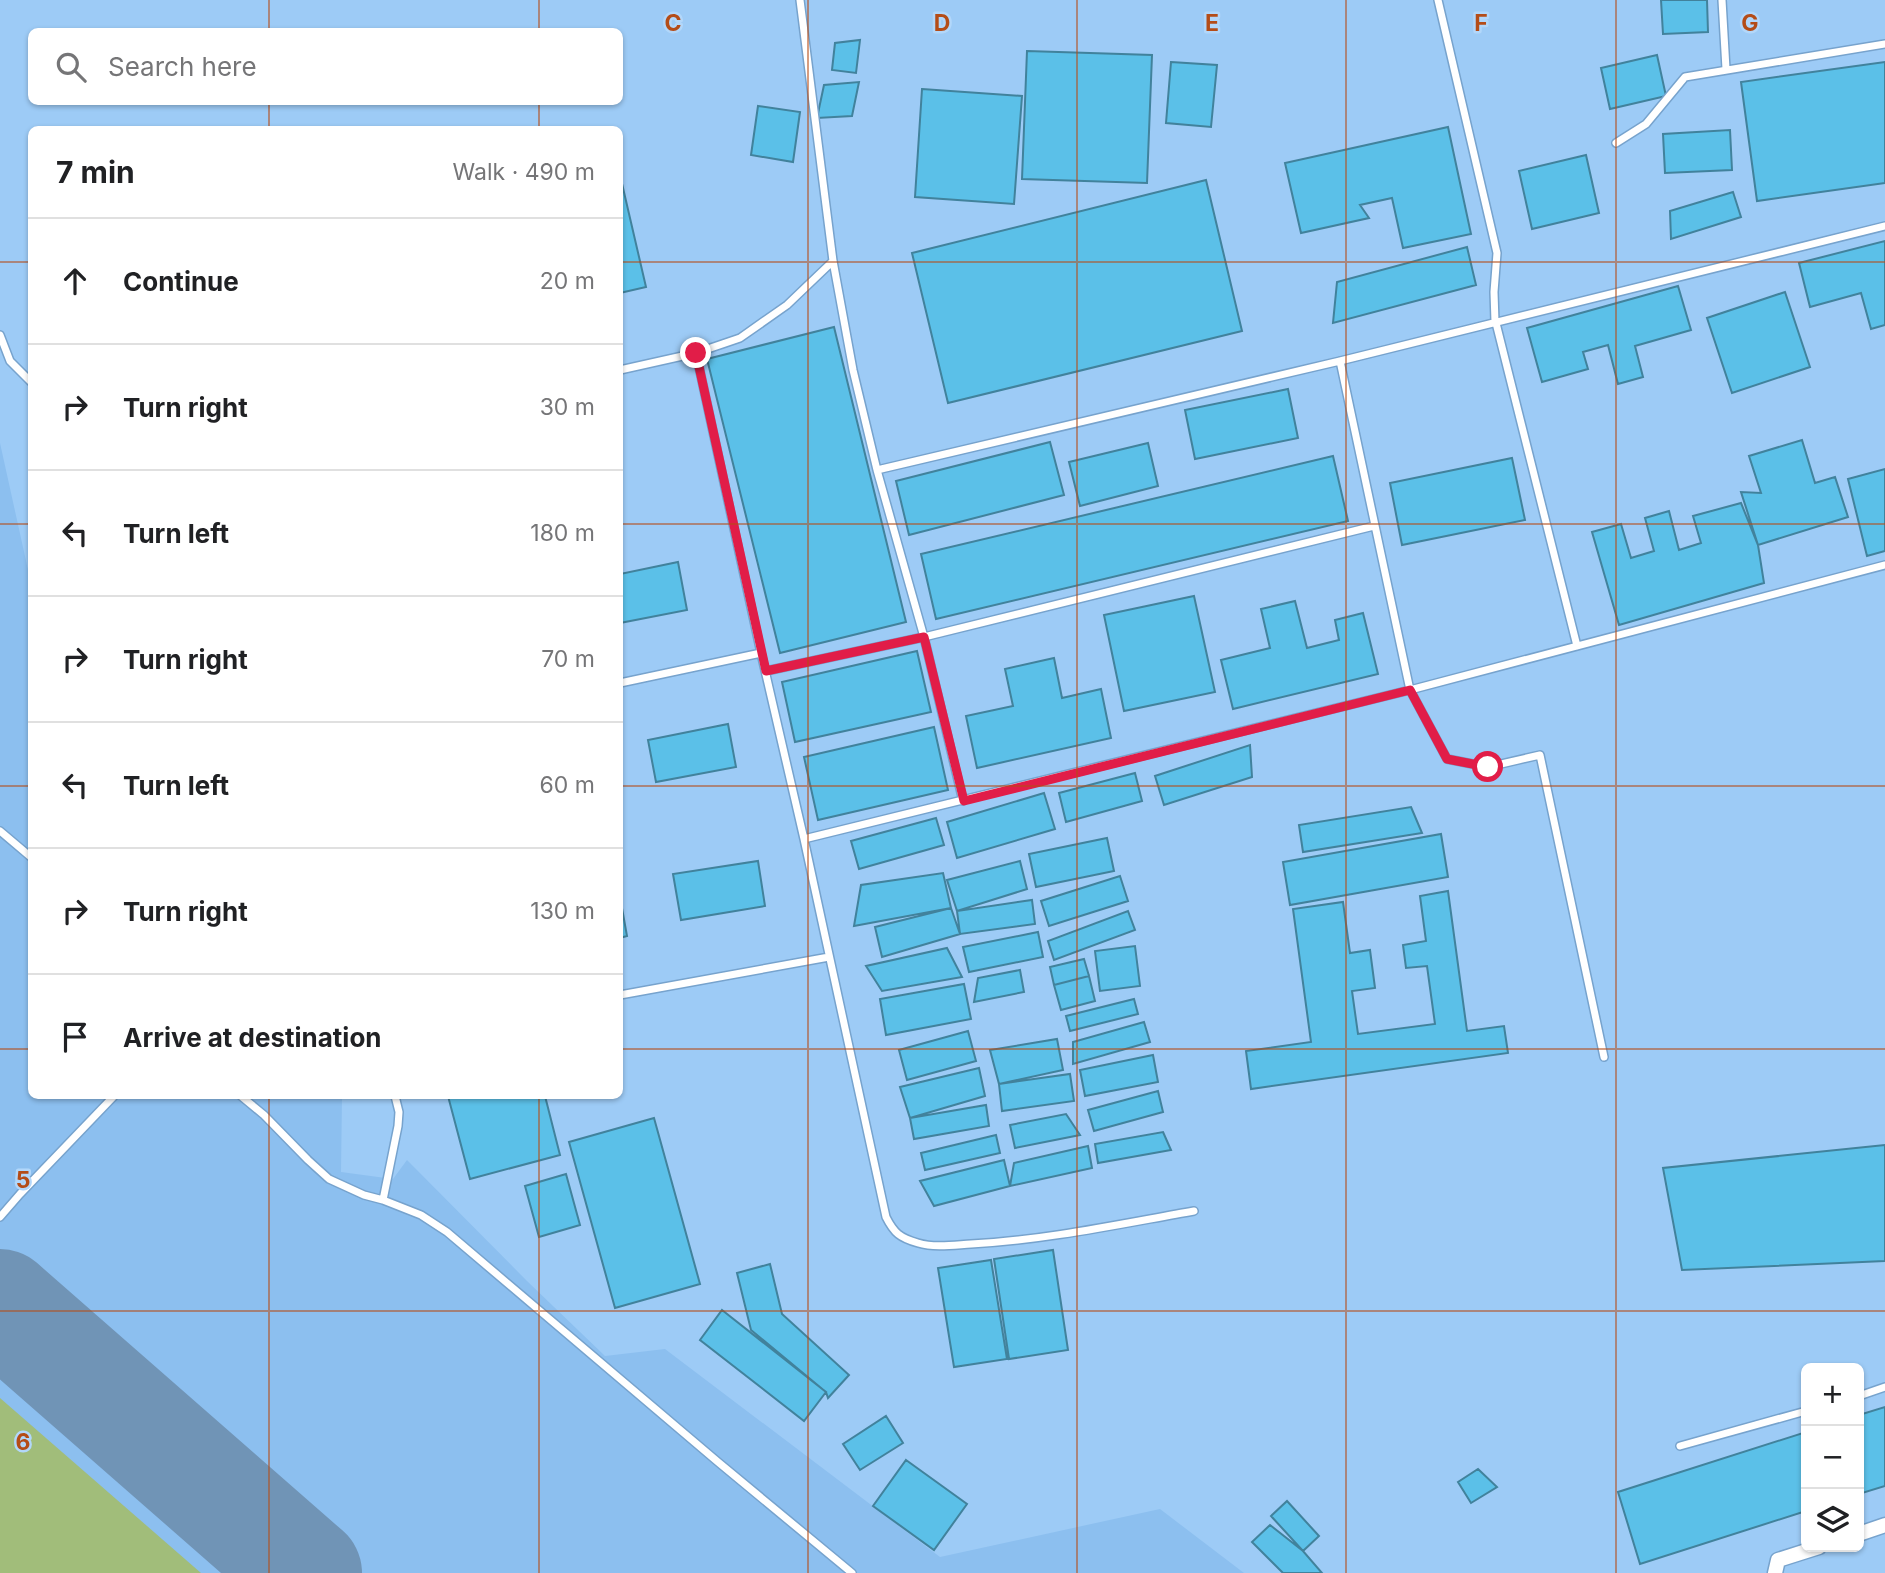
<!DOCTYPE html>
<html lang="en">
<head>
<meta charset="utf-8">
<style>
	:root { --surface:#fff; --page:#f6f6f6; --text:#202124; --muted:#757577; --line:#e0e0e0 }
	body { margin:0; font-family:Inter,sans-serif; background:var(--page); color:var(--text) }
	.controls { position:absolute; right:21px; bottom:21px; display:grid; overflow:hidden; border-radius:10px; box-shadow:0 2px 5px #0004 }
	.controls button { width:63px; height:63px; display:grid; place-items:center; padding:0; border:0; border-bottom:2px solid var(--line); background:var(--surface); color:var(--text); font:35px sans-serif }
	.stop { position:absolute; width:21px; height:21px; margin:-16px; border:5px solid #e11d48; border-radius:50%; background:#fff }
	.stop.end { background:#e11d48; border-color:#fff; box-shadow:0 2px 7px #0008 }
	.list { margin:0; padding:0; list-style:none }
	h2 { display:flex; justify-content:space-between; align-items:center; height:91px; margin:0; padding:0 28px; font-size:30px }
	h2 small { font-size:23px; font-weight:400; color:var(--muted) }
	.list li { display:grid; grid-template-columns:46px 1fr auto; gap:21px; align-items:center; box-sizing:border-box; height:126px; padding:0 28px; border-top:2px solid var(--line) }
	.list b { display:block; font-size:26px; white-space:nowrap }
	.list em { font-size:23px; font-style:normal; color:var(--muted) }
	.icon { flex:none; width:38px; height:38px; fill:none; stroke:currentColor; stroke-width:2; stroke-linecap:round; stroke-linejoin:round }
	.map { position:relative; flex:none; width:1885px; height:1573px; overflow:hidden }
	.search { position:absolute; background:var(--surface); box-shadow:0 2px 5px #0004; left:28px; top:28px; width:595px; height:77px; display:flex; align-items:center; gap:18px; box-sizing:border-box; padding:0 24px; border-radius:10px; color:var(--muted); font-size:26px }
	.panel { position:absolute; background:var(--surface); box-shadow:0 2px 5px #0004; left:28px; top:126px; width:595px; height:973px; border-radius:10px }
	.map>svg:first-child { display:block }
	.built { fill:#8cbfef }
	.green { fill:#a1bd7a }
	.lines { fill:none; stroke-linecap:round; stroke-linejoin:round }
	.runway { stroke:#7094b6; stroke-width:112 }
	.building { fill:#5bc0e8; stroke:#41829c; stroke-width:2 }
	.lane-casing { stroke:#77a3cd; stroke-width:10 }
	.street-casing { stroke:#77a3cd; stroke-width:17 }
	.lane { stroke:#fff; stroke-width:7 }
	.street { stroke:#fff; stroke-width:14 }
	.route { stroke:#e11d48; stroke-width:9 }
	.grid { fill:none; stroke:#b44c17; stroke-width:2; stroke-opacity:0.55 }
	.grid-label { font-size:23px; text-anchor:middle; font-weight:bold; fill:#b44c17; stroke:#b2d7fa; stroke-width:5; stroke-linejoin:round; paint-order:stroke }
</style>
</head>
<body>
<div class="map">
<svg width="1885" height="1573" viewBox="0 0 1885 1573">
	<rect width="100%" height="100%" fill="#9dcbf6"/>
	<path class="built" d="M0,443l32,145v508h310l-1,76 52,7 14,-19 120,121 78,75 60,-7 275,208 220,-48 84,64h-1244z"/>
	<path class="green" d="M0,1398l201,175h-201z"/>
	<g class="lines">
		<path class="runway" d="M0,1305l306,268"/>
	</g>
	<path class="building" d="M1661,0h46l1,32 -45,2z
		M860,40l-4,33 -24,-3 3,-27z
		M1027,51l125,4 -5,128 -125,-4z
		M1657,55l9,41 -56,13 -9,-41z
		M1171,62l46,3 -6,62 -45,-4z
		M1885,62v121l-128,18 -16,-119z
		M859,82l-7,34 -35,2 7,-33z
		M922,89l100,7 -8,108 -99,-7z
		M758,106l42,6 -7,50 -42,-7z
		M1448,127l23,107 -68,14 -11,-50 -32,7 9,13 -68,15 -16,-70z
		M1730,130l2,40 -67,3 -2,-39z
		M1586,155l13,58 -67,16 -13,-58z
		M620,175l26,112 -26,6z
		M1206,180l36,151 -294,72 -36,-150z
		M1733,192l8,25 -70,22 -1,-28z
		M1885,241v84l-14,4 -10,-36 -51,14 -11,-44z
		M1467,247l9,38 -143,38 4,-41z
		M1678,286l13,44 -56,16 8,31 -25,7 -10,-39 -25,7 5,17 -46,13 -15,-54z
		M1785,292l25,75 -78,26 -25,-75z
		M834,327l72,295 -126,31 -73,-294z
		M1288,389l10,49 -103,21 -10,-49z
		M1802,440l13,43 20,-6 13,40 -90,28 -17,-53 20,1 -12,-37z
		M1050,442l14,53 -155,40 -13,-54z
		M1148,443l10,43 -78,20 -11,-44z
		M1333,456l15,65 -412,98 -15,-65z
		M1512,458l13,62 -123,25 -12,-62z
		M1885,469v82l-18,5 -19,-77z
		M1741,503l17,42 6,38 -145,42 -27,-93 29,-8 10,34 23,-7 -9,-33 24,-7 10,39 22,-7 -8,-27z
		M678,562l9,48 -67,13v-49z
		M1194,596l21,96 -91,19 -20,-96z
		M1295,601l12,47 32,-8 -4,-20 28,-7 15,61 -145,35 -12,-49 49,-12 -9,-39z
		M917,651l14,61 -136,30 -13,-60z
		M1054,658l8,40 39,-9 10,49 -134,30 -11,-52 47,-10 -8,-37z
		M728,724l8,43 -80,15 -8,-42z
		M934,727l14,63 -130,30 -14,-63z
		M1250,745l2,32 -88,28 -9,-29z
		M1135,773l7,28 -76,21 -7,-29z
		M1044,793l11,36 -98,29 -10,-36z
		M1411,807l11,26 -119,19 -4,-27z
		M936,818l8,27 -85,24 -8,-28z
		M1441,834l7,43 -158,28 -7,-43z
		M1107,838l7,33 -78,16 -7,-33z
		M758,861l7,45 -84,14 -8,-46z
		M1020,861l7,28 -70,22 -10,-31z
		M943,873l8,35 -97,18 7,-41z
		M1120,876l8,25 -79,25 -8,-25z
		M1448,891l19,140 37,-5 4,27 -257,36 -5,-38 65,-9 -18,-133 50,-7 7,51 20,-3 5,38 -23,3 6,43 77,-10 -8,-58 -21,2 -3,-23 23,-4 -6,-45z
		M620,897l7,39 -7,2z
		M1032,900l3,24 -75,10 -3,-23z
		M951,908l9,26 -78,23 -7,-30z
		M1128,911l7,19 -81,30 -6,-19z
		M1038,932l5,25 -74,15 -6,-25z
		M1135,946l5,40 -40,5 -5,-40z
		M947,948l15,29 -80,14 -16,-25z
		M1084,959l5,17 -35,9 -4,-18z
		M1020,970l4,22 -50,10 4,-24z
		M1089,976l6,25 -34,9 -7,-25z
		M964,984l7,35 -85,16 -6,-36z
		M1134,999l4,15 -68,17 -4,-15z
		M1144,1022l6,20 -77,22v-22z
		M968,1031l8,30 -69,19 -8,-30z
		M1057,1039l6,31 -64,14 -9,-34z
		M1153,1055l5,27 -73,14 -5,-26z
		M979,1068l6,28 -75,22 -10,-31z
		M1070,1074l4,27 -72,10 -3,-27z
		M1158,1091l5,21 -69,19 -6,-21z
		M448,1096h97l15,59 -90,24z
		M986,1105l3,21 -75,13 -4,-21z
		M1066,1114l14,21 -65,13 -5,-23z
		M654,1118l46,166 -85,24 -46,-166z
		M1163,1132l8,18 -73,13 -3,-19z
		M996,1135l4,18 -75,17 -4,-17z
		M1885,1145v116l-203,9 -19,-102z
		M1088,1146l4,22 -82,18 4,-23z
		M1004,1160l6,26 -76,20 -14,-25z
		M566,1174l14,51 -41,12 -14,-51z
		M1053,1250l15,100 -59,9 -15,-100z
		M991,1260l16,99 -53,8 -16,-99z
		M770,1264l12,50 67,61 -21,23 -2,-6 -75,-62 -14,-57z
		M722,1310l104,82 -22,29 -104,-81z
		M1885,1407v79l-26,8v-79z
		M886,1416l17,27 -43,27 -17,-26z
		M1806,1432v79l-166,53 -22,-72z
		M906,1460l61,44 -33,46 -61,-44z
		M1478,1469l19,18 -26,16 -13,-21z
		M1287,1501l32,35 -16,15 -32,-35z
		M1270,1525l33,26 19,22h-39l-31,-31z"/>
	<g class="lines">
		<g class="lane-casing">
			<path id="lane" d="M800,0l33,261 20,109 24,100 47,167 39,164
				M1438,0l59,253 -3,39 1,30
				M1722,0l4,69
				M1616,143l30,-19 39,-47 200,-33
				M1496,323l81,323
				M0,335l10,26 22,22
				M696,353l65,300 43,186 82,378c8,16 14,21 32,26 17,5 36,2 53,1 75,-4 149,-20 223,-33
				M1340,361l70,329 37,69 41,8 52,-12 64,302
				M620,370l76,-17 44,-15 47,-33 46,-44
				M877,470l463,-109 545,-135
				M766,671l158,-34 450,-111
				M620,683l141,-30
				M0,831l32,27
				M804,839l606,-149 475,-125
				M620,995l209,-38
				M241,1096l23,19 44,45 21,19 35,16 19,5 15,-74 1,-14 -4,-16
				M383,1200l38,15 26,17 271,230 134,111
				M0,1217l20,-23 94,-98
				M1859,1396l26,-9
				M1680,1446l126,-35"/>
		</g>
		<g class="street-casing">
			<path id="street" d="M1859,1534l26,-9
				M1775,1573l3,-13 41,-13"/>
		</g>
		<use href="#lane" class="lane"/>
		<use href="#street" class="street"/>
	</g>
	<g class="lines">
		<path class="route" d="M696,353l70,318 158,-34 40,164 446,-111 37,69 41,8"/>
	</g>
	<path class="grid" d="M269,0v32M539,0v32M808,0v1573M1077,0v1573M1346,0v1573M1616,0v1573M269,102v28M539,102v28M0,262h32M620,262h1265M0,524h32M620,524h1265M0,786h32M620,786h1265M0,1049h32M620,1049h1265M269,1096v477M539,1096v477M0,1311h1885"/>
	<g class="grid-label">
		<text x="673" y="31">C</text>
		<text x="942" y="31">D</text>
		<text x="1212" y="31">E</text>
		<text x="1481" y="31">F</text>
		<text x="1750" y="31">G</text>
		<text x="23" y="1188">5</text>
		<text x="23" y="1450">6</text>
	</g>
</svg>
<div class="controls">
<button>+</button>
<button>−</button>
<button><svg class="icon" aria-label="layers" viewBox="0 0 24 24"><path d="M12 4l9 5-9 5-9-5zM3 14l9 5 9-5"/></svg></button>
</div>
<div class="stop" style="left:1488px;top:767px"></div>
<div class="stop end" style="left:696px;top:353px"></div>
<div class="search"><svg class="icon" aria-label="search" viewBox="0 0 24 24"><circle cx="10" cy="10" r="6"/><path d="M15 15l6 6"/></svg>Search here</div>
<section class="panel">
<h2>7 min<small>Walk · 490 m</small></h2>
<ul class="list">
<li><svg class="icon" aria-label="ahead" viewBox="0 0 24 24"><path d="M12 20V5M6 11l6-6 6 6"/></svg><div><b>Continue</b></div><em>20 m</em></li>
<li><svg class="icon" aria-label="right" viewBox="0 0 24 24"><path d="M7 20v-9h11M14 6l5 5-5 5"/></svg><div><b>Turn right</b></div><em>30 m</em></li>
<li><svg class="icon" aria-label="left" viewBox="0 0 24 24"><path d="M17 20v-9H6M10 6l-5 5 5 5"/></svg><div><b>Turn left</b></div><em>180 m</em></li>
<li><svg class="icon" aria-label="right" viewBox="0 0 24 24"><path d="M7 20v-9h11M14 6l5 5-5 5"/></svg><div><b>Turn right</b></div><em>70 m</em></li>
<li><svg class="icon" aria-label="left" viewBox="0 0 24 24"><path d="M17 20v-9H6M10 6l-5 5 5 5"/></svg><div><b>Turn left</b></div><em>60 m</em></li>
<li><svg class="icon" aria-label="right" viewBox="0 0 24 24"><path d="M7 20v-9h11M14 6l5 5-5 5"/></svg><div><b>Turn right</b></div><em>130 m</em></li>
<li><svg class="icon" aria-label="arrive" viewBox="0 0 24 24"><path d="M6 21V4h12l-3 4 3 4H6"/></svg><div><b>Arrive at destination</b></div></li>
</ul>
</section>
</div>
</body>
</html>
